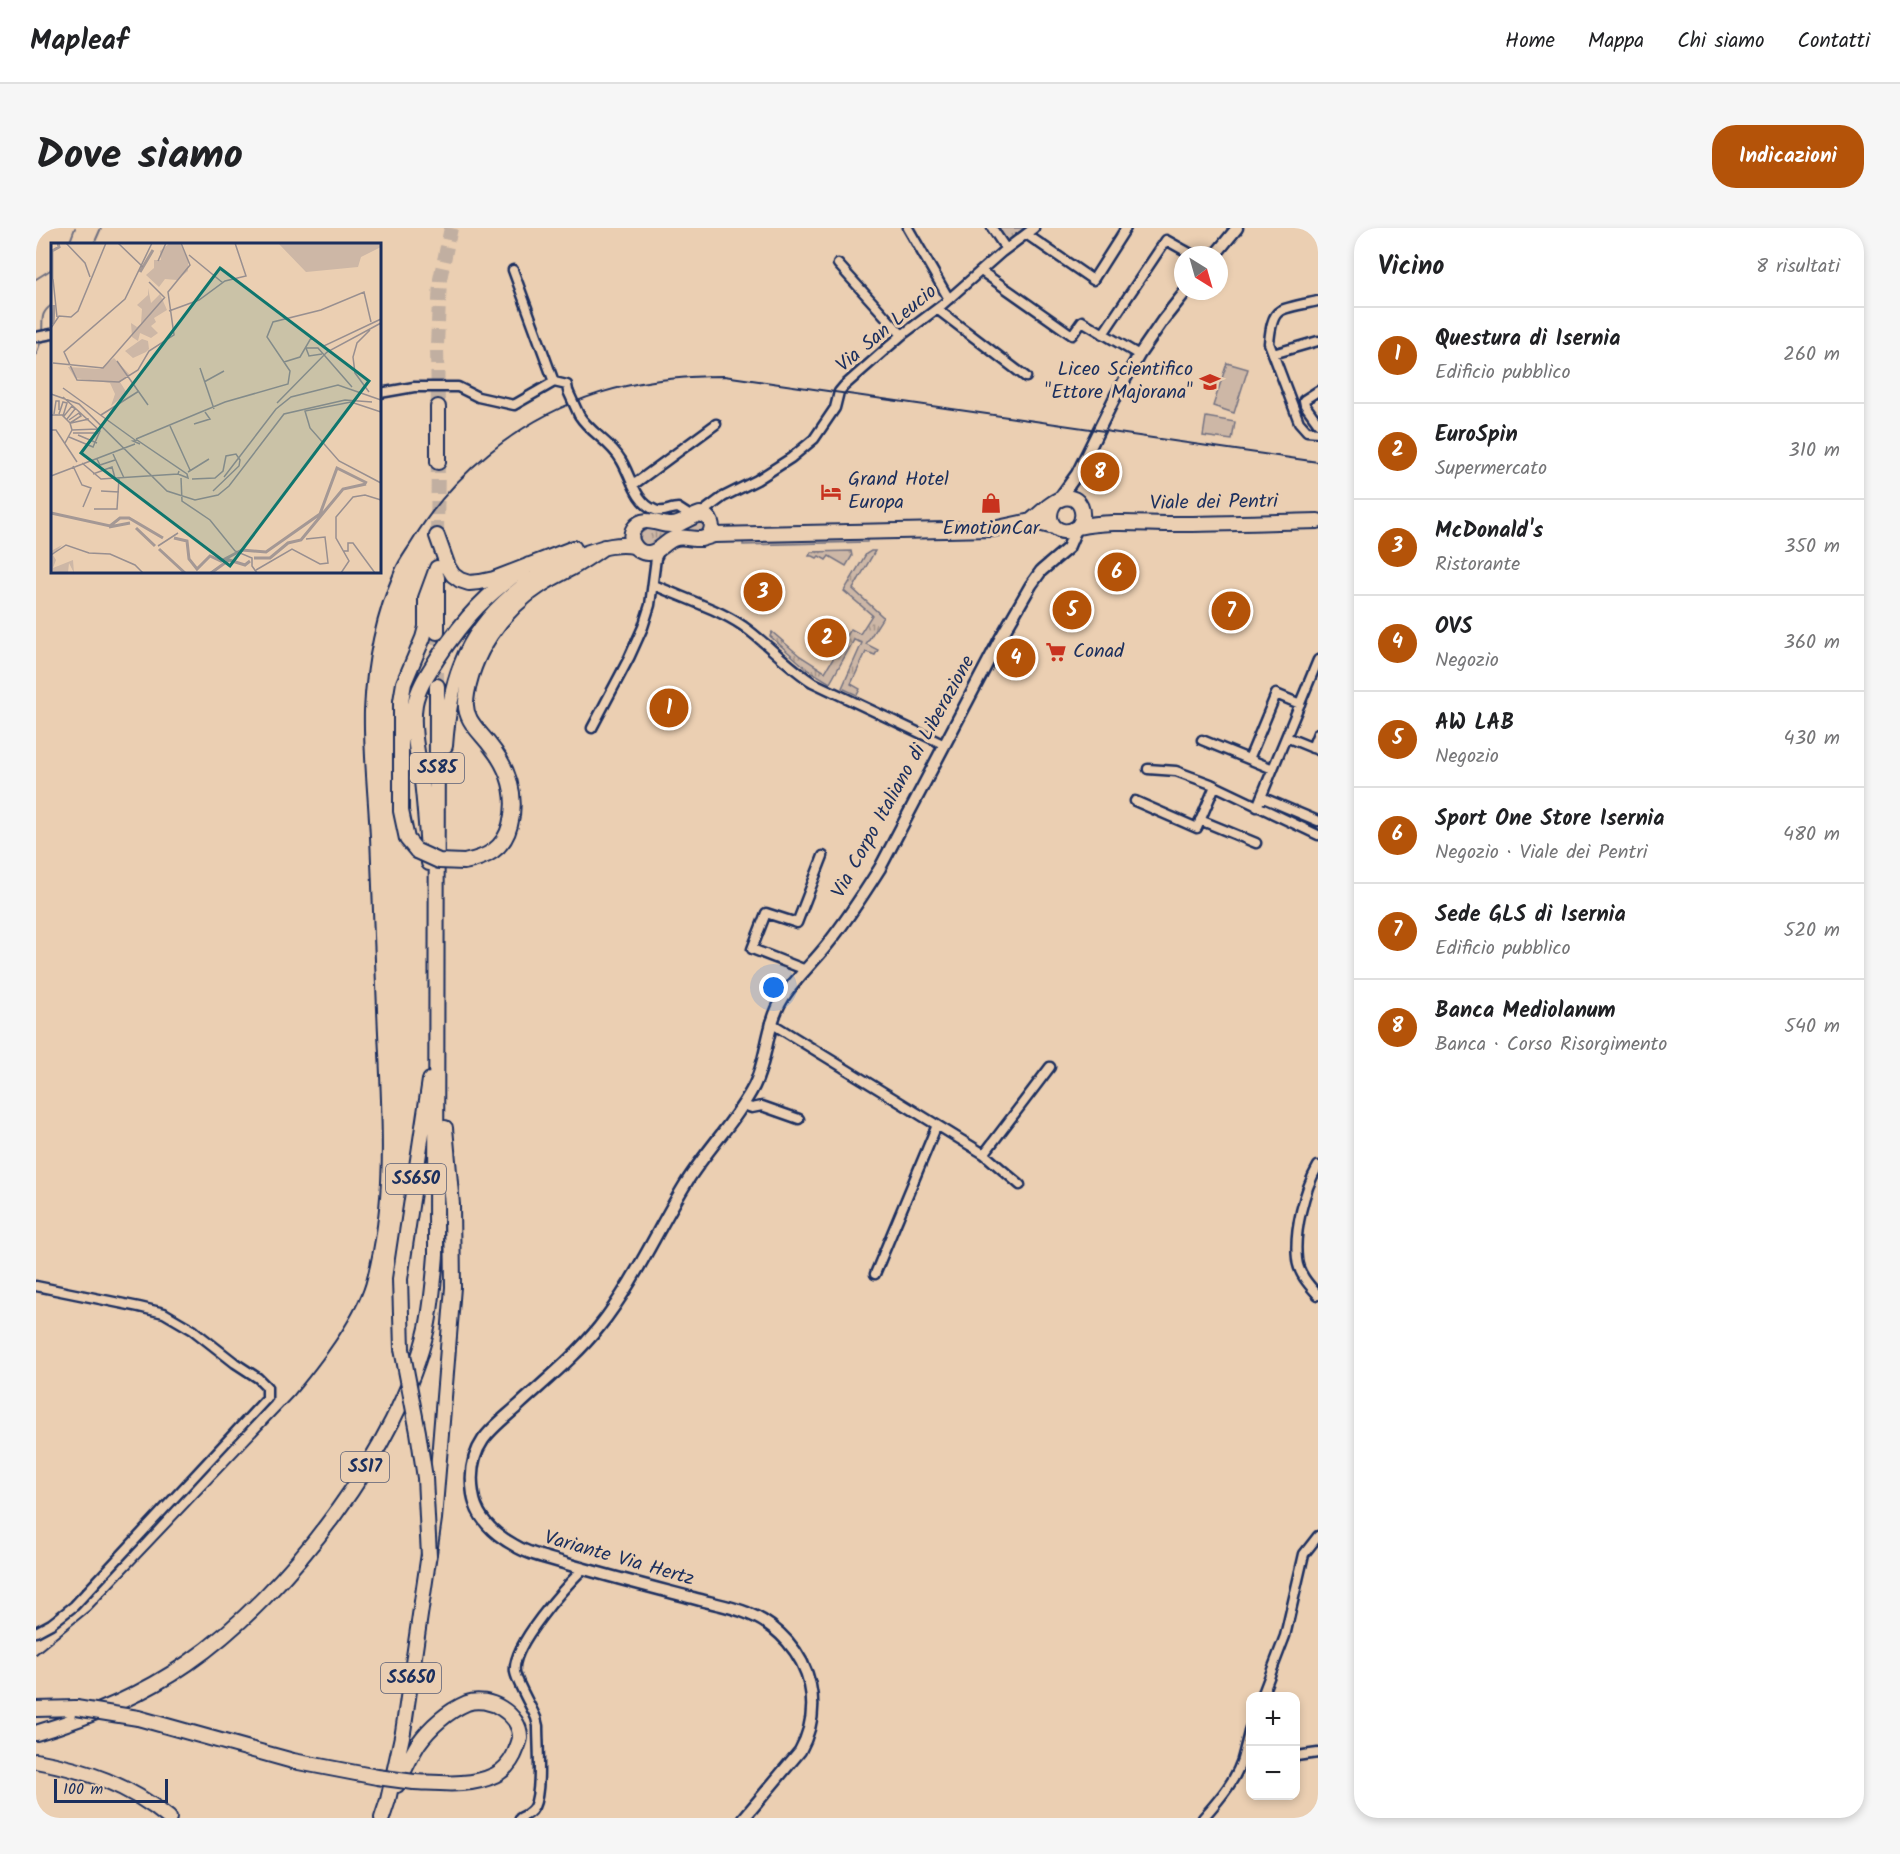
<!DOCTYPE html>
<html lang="it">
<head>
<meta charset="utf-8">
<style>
	:root { --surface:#fff; --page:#f6f6f6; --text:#202124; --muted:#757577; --line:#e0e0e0; --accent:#b45309 }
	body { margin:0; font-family:Kalam,sans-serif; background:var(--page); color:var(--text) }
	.controls { position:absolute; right:18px; bottom:18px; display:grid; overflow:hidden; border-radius:12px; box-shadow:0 3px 9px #0003 }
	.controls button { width:54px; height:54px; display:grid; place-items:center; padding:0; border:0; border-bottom:2px solid var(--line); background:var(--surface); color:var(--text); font:30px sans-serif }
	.compass { position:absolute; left:1138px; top:18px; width:54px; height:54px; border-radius:50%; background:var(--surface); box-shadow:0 3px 9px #0003; rotate:143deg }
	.scale { position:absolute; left:18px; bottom:15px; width:114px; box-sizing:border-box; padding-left:6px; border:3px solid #1b2f5e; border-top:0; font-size:16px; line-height:21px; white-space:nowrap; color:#1b2f5e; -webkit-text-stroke:4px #ebcfb2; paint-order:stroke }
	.you { position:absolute; left:738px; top:760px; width:21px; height:21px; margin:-15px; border:4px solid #fff; border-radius:50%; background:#1a73e8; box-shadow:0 0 0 9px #1a73e833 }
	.badge { display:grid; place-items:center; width:39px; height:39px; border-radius:50%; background:var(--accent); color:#fff; font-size:20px; font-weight:700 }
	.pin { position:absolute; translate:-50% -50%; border:3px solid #fff; box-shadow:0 2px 6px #0006 }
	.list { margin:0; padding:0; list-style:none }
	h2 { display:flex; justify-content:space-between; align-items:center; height:78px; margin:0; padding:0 24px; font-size:26px }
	h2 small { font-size:20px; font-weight:400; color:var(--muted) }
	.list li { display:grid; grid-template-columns:39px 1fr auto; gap:18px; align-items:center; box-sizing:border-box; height:96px; padding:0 24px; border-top:2px solid var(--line) }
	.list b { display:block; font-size:22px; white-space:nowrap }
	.list p { margin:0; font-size:20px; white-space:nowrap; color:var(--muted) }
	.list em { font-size:20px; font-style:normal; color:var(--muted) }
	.map { position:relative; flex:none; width:1282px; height:1590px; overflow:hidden; border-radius:24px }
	header { display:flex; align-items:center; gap:36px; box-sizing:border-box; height:84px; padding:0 30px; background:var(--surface); border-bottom:2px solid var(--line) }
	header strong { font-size:28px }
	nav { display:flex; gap:33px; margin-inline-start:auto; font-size:21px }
	.intro { display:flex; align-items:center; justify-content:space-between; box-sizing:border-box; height:144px; padding:0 36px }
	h1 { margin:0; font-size:42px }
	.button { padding:15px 27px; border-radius:24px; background:var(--accent); color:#fff; font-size:21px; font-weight:700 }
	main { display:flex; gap:36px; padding:0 36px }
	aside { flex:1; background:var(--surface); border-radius:24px; box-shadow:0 3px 9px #0003 }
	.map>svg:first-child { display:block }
	.grass { fill:url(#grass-tufts); stroke:#747382; stroke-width:1.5 }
	.park { fill:#cdb7a6; stroke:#747382; stroke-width:1.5 }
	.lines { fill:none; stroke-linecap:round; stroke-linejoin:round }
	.stream { stroke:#6d6e7f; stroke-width:2 }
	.trunk-tunnel { stroke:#c1afa1; stroke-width:14; stroke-dasharray:14 7; stroke-linecap:butt }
	.minor-casing { stroke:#1b2f5e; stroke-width:13 }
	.tertiary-casing { stroke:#1b2f5e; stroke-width:15 }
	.primary-casing { stroke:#1b2f5e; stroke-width:18 }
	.trunk-casing { stroke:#1b2f5e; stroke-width:18 }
	.minor { stroke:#ebcfb2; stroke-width:8 }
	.tertiary { stroke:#ebcfb2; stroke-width:10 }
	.primary { stroke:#ebcfb2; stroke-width:14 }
	.trunk { stroke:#ebcfb2; stroke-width:14 }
	.rail { stroke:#1b2f5e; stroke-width:2 }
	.minor-bridge-casing { stroke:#1b2f5e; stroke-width:13; stroke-linecap:butt }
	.trunk-bridge-casing { stroke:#1b2f5e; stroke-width:18; stroke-linecap:butt }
	.minor-bridge { stroke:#ebcfb2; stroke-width:8 }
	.trunk-bridge { stroke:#ebcfb2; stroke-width:14 }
	.labels { text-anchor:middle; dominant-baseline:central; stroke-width:6; stroke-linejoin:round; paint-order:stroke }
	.shield { fill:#ebcfb2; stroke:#595f77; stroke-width:1.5 }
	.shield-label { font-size:18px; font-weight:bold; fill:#1b2f5e }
	.street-label { font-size:20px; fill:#1b2f5e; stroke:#ebcfb2 }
	.poi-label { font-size:20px; fill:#1b2f5e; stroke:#ebcfb2; text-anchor:start }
	.inset-river { fill:none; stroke:#a49895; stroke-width:3 }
	.inset-road { fill:none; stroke:#988f90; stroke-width:1.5 }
	.view { fill:#0f766e; fill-opacity:0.15; stroke:#0f766e; stroke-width:3 }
	.inset-edge { fill:none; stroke:#1b2f5e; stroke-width:3 }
</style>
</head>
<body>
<header>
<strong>Mapleaf</strong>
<nav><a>Home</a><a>Mappa</a><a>Chi siamo</a><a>Contatti</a></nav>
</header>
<div class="intro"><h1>Dove siamo</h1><a class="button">Indicazioni</a></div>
<main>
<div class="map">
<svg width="1282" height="1590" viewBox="0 0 1282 1590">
	<defs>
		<pattern id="grass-tufts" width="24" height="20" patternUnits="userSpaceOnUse" patternTransform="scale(1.5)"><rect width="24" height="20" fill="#cdb7a6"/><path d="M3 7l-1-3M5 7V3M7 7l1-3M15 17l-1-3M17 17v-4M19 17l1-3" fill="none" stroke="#a6958a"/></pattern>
	</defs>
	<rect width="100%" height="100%" fill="#ebcfb2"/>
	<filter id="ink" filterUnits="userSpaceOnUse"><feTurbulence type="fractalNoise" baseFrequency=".0167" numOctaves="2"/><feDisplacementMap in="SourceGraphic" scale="12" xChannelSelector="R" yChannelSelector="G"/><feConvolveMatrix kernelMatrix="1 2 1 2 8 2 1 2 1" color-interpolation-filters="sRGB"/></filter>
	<g filter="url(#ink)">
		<path class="grass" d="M958,0h36l-24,17z
			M663,292l6,5 -2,6c-7,3 -13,0 -20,1 -14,2 -22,8 -33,14l-6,-1 -4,-6 1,-6 6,-4 17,2z
			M831,310v4l-124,3v-4z
			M815,323l1,5 -6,10 -17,-10 -3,4 -7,-4 -2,2 -4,-2h-4l2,-4z
			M835,323h4l-22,38 30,28 -17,27 12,6 -3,5 -9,-3 -15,32 9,5 -3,6 -15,-7 20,-45 -8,-3 -24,43 -23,-14 -37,-33 2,-4 28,24 25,16 26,-43 9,5 12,-19 -28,-24 22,-37z"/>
		<path class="park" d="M1191,135l21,6 -14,44 -21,-7z
			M1170,189l29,5 -3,18 -29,-4z"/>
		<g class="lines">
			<path class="stream" d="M33,16l6,-16
				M58,16l7,-16
				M0,51l16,-10
				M6,105c1,-14 -2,-20 10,-28
				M0,127l6,-17"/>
			<path class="trunk-tunnel" d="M402,179l-1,-61 3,-67 11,-51
				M401,308l1,-74
				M401,458v-54"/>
			<g class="minor-casing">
				<path id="minor" d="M872,0l41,71
					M956,0l14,21
					M990,6l67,46 33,-52
					M802,36l64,71
					M477,42l41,112
					M945,43l91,64 10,-14 57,34
					M1282,73c-8,2 -32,6 -38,10 -9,5 -10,23 -11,32l30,79 8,9 11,1
					M901,81l89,68
					M1067,106l63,-94 27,15
					M0,109l16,-3
					M1237,126l45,-13
					M1282,163l-14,9 1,5 13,18
					M344,165l34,-6h44l20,10 36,8 40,-23 13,3 1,6
					M543,187c11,18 31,26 42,45 10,16 14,42 34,50 7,4 15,-2 23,-2l14,9
					M597,257l83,-61
					M664,286l23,-17 34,-17 34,-22 23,-19 21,-31 4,-16 5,-6 58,-51 40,-30 60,-53 32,-24
					M618,357c29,13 62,23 89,41 24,17 44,40 69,56l133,63
					M556,500l37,-70 14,-31 7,-22 6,-47 5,-10
					M1250,509l32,13
					M1166,512l71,29
					M1276,520l6,-15
					M1213,531l27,-65 24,10
					M1112,541l28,2 35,13 107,51
					M1225,569l57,24
					M1099,573l62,27 18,-42
					M1221,579l61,-147
					M1164,592l56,23
					M770,742l-54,-21 14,-36 31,10 26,-67
					M735,795l213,131 36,31
					M707,877l9,3 10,-2 37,13
					M948,926l66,-87
					M1282,938c-14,24 -24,65 -21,93 1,14 12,26 21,36
					M839,1046l62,-149
					M0,1058l103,21 25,6 29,17 42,33 23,15 9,9v11l-193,208 -23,18 -15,8
					M1226,1468l23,-60 19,-82 14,-18
					M1260,1528l22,-3
					M484,1590c6,-3 11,-5 14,-11 8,-17 4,-61 4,-81l-2,-8c-5,-12 -19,-35 -21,-46 -4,-26 50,-85 68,-103
					M1167,1590c16,-18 36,-41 41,-66 2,-8 4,-15 6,-24"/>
			</g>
			<g class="tertiary-casing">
				<path id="tertiary" d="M1179,27l22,-27
					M1023,271l18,-25 39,-79 23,-40 24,-35 23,-29
					M708,1590l56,-67c11,-20 15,-43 10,-66 -7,-32 -32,-60 -63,-72 -17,-7 -37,-10 -54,-15 -42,-11 -85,-22 -126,-34 -18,-6 -38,-9 -53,-19 -20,-11 -38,-28 -41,-51 -3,-19 -1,-38 10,-54 9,-13 24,-24 36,-35 27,-25 57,-49 80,-78 35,-44 58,-97 87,-144 21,-34 50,-62 68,-97 14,-28 12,-61 29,-88 12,-19 30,-35 44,-53 20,-25 36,-50 53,-77l120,-229 31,-54 10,-14 27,-23 8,-19"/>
			</g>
			<g class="primary-casing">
				<path id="primary" d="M995,293c9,-7 21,-20 32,-23 18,-4 24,17 15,29 -19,13 -37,-6 -23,-25
					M1042,299c32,-7 65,-3 97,-3 48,0 95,-2 143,-3
					M672,308c7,-9 4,-19 -8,-22 -11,3 -19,12 -30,11 -12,0 -26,-10 -35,2 -9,10 0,27 14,26 10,-1 15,-10 24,-14 9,-4 18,1 28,0 4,-1 9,-3 13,-4l279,-6 38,-8 23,6"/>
			</g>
			<g class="trunk-casing">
				<path id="trunk" d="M402,179v55
					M401,308l11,31 5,8 7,5 9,3 11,-1 14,-3 80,-31
					M401,404v-55
					M409,518c2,-27 6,-56 16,-81 21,-55 74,-95 128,-113 15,-5 29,-9 45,-6
					M381,623l-10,-12 -6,-28v-110l3,-18 19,-45 3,-11v-29l11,-30
					M428,634c22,-4 40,-13 46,-37 8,-30 -2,-58 -21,-81 -10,-13 -25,-25 -23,-43 5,-47 36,-91 75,-116 10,-7 22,-12 32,-18 11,-6 21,-13 31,-20
					M393,635c-2,-28 -4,-55 -7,-82 -4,-25 -11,-53 -7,-77 3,-17 14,-32 22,-45 28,-42 50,-66 92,-94
					M366,1121l-2,-70 30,-199
					M0,1481l40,-1
					M102,1490l155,43 84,16
					M0,1505c54,-16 106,-38 152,-70 100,-69 212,-216 239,-335 5,-24 7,-48 9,-73l1,-569
					M0,1533c50,9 93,24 133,57
					M361,1557c7,-14 13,-28 21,-41 12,-17 30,-33 49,-41 21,-8 54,11 53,35 -1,6 -4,12 -6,17 -4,8 -11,16 -19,20 -25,12 -54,8 -81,7
					M346,1590l6,-18 15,-68 31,-213 19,-232 -1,-82 -7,-77"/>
			</g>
			<use href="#minor" class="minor"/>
			<use href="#tertiary" class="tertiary"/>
			<use href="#primary" class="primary"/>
			<use href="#trunk" class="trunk"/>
			<path class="rail" d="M0,1426l54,-44 204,-215c25,-30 64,-79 73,-117 21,-81 15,-163 11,-245 -3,-65 -5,-130 -8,-196 -2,-42 -7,-84 -6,-126 2,-48 12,-97 31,-141 4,-10 11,-19 16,-27 21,-35 47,-65 78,-90 70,-57 146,-77 235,-77l594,86"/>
			<g class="minor-bridge-casing">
				<path id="minor-bridge" d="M532,163l11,24"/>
			</g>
			<g class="trunk-bridge-casing">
				<path id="trunk-bridge" d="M381,623l22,10 25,1
					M366,1121l16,83 7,46 4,78
					M40,1480l62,10
					M341,1549l37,5"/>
			</g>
			<use href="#minor-bridge" class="minor-bridge"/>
			<use href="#trunk-bridge" class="trunk-bridge"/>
		</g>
	</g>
	<defs>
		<g id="school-bare" transform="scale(1.62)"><path d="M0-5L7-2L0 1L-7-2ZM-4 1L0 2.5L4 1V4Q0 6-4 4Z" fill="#c8321e" stroke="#ebcfb2" stroke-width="2.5" paint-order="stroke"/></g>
		<g id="hotel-bare" transform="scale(1.62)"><path d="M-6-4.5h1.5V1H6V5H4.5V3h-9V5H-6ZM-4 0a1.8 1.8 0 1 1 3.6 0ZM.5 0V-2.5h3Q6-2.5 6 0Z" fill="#c8321e" stroke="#ebcfb2" stroke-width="2.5" paint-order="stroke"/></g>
		<g id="shop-bare" transform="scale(1.62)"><path d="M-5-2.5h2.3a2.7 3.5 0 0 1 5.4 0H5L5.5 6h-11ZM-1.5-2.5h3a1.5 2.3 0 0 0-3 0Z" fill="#c8321e" stroke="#ebcfb2" stroke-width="2.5" paint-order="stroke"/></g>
		<g id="supermarket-bare" transform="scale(1.62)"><path d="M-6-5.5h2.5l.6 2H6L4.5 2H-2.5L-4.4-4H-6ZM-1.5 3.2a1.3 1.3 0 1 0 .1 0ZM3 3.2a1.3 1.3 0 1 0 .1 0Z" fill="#c8321e" stroke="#ebcfb2" stroke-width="2.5" paint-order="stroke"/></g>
	</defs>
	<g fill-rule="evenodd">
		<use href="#school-bare" x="1174" y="154"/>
		<use href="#hotel-bare" x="795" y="264"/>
		<use href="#shop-bare" x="955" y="275"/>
		<use href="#supermarket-bare" x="1020" y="424"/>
	</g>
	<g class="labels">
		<g class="shield">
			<rect x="374" y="525" width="54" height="30" rx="4.5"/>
			<rect x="350" y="936" width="60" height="30" rx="4.5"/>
			<rect x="305" y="1224" width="48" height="30" rx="4.5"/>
			<rect x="345" y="1435" width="60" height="30" rx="4.5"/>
		</g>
		<g class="shield-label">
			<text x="401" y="540">SS85</text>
			<text x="380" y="951">SS650</text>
			<text x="329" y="1239">SS17</text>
			<text x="375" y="1450">SS650</text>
		</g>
		<g class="street-label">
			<text transform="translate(851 101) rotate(-40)">Via San Leucio</text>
			<text transform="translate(1178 275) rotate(-1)">Viale dei Pentri</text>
			<text transform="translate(868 549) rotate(-61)">Via Corpo Italiano di Liberazione</text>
			<text transform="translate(583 1331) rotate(16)">Variante Via Hertz</text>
		</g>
		<g class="poi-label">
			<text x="1157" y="142" text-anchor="end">Liceo Scientifico<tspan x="1157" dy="23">"Ettore Majorana"</tspan></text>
			<text x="812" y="252">Grand Hotel<tspan x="812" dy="23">Europa</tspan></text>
			<text x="955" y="301" text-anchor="middle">EmotionCar</text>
			<text x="1037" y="424">Conad</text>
		</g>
	</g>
	<g transform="translate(15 15)">
		<rect width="330" height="330" fill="#ebcfb2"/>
		<path d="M227,0h103v4l-20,10 -3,10 -52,5zM97,45l3,15 9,-9 7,16 -13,8 2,4 -5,4 7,7 -7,5 -11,-5 -2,8 -6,-4 -1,-14 6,4 4,-3 1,-15 -5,-4 11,-10zM91,96l6,2 1,8 -3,3 -13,6 -8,-7zM63,115l16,17 -10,7 7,11 -16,13 4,-12 -5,-11 -35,-5 -7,-11 32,2zM11,302l-9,10 3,5 -3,8 20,-8 1,13 -5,-10 -1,10 -17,-2v-20z" fill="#cdb7a6"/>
		<path d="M119,0h10l8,18v10l-11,9 -12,-1 -6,8 -13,-12 8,-7v-8h7l-1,-9z" fill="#cdb7a6"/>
		<path class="inset-river" d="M89,29l13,-22M1,36v-28l7,-4 -1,-4M2,81l1,-19M0,270l59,13 10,-8h9l34,20M58,284l21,-4M85,285l19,18M123,295l13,3 2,18 8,10 13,-13 11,5 21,-11 24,2 54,-38 17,-46 30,15M108,306l26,24M203,315h16l18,-15 13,-3 42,-51 23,-5M160,330l18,-13 16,5 5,-4"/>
		<path class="inset-road" d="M15,0l19,20 5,14M67,0l25,24M101,0l-27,56 -61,53 13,28 42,2 19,-12 11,-19 25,-16 -6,-43 22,-27 -9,-22M138,12l34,28M107,18l8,-18M2,36l4,38M98,39l16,16M118,68l30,-11 26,-19 21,-5 -11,-33M0,85l8,-12 12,1 7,-6 28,-68M271,111l-13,2 -3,-8h12l34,39M66,118l31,44M233,119l16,-5 11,-19 13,8 57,-27M2,120l50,5 62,-71M149,125l14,41M153,139l20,-11M12,145l72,52M318,149l-14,-19 -2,-16 4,-14 13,-13M0,151l28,10 88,87 28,9 23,-5 11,-9 55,-72 61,-14 27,2M12,154l37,34 -7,16 -24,-10M226,160l50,-51 54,-29M330,169l-30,-10 -46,9 5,17 29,33 42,22M3,171l2,-13h3v9M8,171l4,-12 4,1 -4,13M0,172h11l8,8 2,7 -7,13M50,172l38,-24M13,173l8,-10 3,3 -8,10M18,177l10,-7 2,3 -11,7M20,180l18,-4M143,181l16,-5 -5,-7M119,183l20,44M0,187h5l21,32M21,187l26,-1M22,190h25M27,192l19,8M85,196l89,-37 63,-18 2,-13 -23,-34 6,-15 48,-12 43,-18 7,30M89,201l-7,-3 4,-1 50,34 1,4 -10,-4 1,-3M62,211l11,24M46,216l3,6 15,-5M31,220l19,16 77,-5M22,223l9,19 9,3 -8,19M137,229l21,-13M42,231l19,-7 3,11M0,233l84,-32M173,234l52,-68 15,-12 47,-12 43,15M130,235l1,23 28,19 25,31 17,7v8l5,7M141,236l23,-1 8,-7 3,-15 10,-2 4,6 -1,6 -26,25M50,248l18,1M43,266h23l2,-31M107,303l20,-13M293,308h4v-8h5l22,30M0,312l15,-10 23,8 21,1 25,11 8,8M205,327l36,-21 28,15 8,-1 -3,-26 -19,2M290,330l8,-12 -13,-23v-21l17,-20 12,-2 16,5"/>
		<path class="view" d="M169,25l149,113 -139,185 -149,-113z"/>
		<rect width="330" height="330" class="inset-edge"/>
	</g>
</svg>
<div class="controls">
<button>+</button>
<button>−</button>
</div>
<svg class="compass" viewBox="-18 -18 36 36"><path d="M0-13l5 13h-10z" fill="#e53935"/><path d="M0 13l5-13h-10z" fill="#757577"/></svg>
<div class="scale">100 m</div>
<div class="you"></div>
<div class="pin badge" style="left:633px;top:480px">1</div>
<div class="pin badge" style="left:791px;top:410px">2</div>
<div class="pin badge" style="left:727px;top:364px">3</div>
<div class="pin badge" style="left:980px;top:430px">4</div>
<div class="pin badge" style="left:1036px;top:382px">5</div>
<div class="pin badge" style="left:1081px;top:344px">6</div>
<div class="pin badge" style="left:1195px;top:383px">7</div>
<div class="pin badge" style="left:1064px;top:244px">8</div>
</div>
<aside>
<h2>Vicino<small>8 risultati</small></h2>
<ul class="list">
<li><span class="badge">1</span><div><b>Questura di Isernia</b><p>Edificio pubblico</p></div><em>260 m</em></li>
<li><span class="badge">2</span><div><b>EuroSpin</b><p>Supermercato</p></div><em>310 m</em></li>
<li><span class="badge">3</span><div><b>McDonald's</b><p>Ristorante</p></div><em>350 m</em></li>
<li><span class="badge">4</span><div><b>OVS</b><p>Negozio</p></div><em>360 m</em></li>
<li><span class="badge">5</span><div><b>AW LAB</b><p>Negozio</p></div><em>430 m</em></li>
<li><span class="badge">6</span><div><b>Sport One Store Isernia</b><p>Negozio · Viale dei Pentri</p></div><em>480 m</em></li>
<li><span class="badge">7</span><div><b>Sede GLS di Isernia</b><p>Edificio pubblico</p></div><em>520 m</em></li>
<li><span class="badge">8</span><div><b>Banca Mediolanum</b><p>Banca · Corso Risorgimento</p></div><em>540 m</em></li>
</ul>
</aside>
</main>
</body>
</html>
